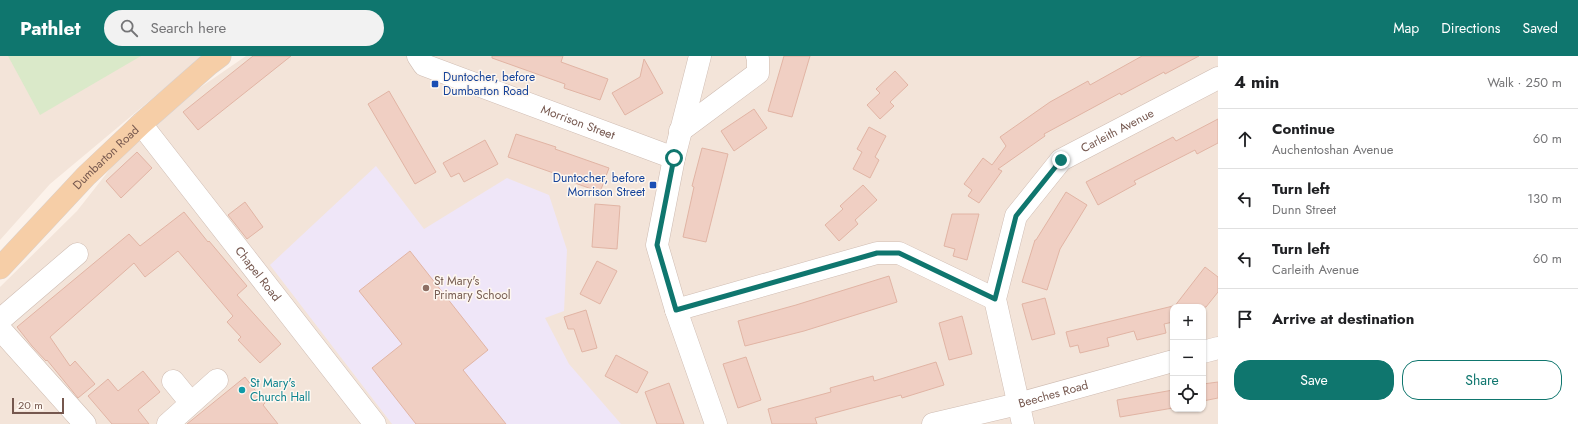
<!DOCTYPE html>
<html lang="en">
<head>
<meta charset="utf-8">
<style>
	:root { --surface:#fff; --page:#f2f2f2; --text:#202124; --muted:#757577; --line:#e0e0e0; --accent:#0f766e }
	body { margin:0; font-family:Jost,sans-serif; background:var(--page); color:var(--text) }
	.controls { position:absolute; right:12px; bottom:12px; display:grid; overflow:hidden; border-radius:8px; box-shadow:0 1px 3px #0004 }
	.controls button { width:36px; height:36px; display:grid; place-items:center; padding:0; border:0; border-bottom:1px solid var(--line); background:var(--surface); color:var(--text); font:20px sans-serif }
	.scale { position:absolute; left:12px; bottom:10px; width:52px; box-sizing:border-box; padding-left:4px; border:2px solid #75574e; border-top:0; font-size:11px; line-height:14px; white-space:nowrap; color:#75574e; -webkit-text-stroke:3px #fef7f0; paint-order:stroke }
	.stop { position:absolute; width:12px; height:12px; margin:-9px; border:3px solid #0f766e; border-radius:50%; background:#fff }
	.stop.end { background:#0f766e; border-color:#fff; box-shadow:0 1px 4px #0008 }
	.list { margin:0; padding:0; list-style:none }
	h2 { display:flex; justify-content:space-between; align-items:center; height:52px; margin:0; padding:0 16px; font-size:17px }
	h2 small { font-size:13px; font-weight:400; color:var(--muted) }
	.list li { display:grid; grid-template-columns:26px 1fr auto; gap:12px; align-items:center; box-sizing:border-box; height:60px; padding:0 16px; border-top:1px solid var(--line) }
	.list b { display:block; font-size:15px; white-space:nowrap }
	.list p { margin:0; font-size:13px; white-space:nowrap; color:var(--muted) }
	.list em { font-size:13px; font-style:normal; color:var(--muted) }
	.actions { display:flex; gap:8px; padding:12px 16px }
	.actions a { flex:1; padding:9px 0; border:1px solid var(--accent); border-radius:16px; text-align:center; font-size:14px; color:var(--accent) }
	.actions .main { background:var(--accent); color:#fff }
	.icon { flex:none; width:22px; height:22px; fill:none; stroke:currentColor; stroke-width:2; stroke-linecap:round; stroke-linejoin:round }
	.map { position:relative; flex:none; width:1218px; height:368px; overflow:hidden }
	header { display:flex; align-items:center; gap:24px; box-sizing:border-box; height:56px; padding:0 20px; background:var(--accent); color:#fff }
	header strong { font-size:19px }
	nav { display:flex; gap:22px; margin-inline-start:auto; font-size:14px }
	.search { width:280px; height:36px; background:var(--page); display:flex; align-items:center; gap:10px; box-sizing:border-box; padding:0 14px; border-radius:22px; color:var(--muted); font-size:15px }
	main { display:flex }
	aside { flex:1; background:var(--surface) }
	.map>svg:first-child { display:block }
	.residential { fill:#f3e4d9; fill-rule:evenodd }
	.education { fill:#efe6f8 }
	.green { fill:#dae9c9 }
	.building { fill:#f0cfc3; stroke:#e1b4a4 }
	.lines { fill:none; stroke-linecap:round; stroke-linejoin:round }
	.minor-casing { stroke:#cfbcb2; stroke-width:23 }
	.major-casing { stroke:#d8d0cd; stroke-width:23 }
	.minor { stroke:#fff; stroke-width:22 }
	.major { stroke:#f6cea7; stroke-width:22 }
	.route { stroke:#0f766e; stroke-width:5 }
	.transit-dot { fill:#1a4fb4; stroke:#fef7f0; stroke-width:1.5 }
	.education-dot { fill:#8d6e63; stroke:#fef7f0; stroke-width:1.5 }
	.culture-dot { fill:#0f9aa8; stroke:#fef7f0; stroke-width:1.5 }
	.labels { text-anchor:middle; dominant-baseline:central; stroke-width:3; stroke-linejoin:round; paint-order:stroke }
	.transit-label { font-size:12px; fill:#164399; stroke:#fef7f0; text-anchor:start }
	.street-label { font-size:12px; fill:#75574e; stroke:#fef7f0 }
	.education-label { font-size:12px; fill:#785e54; stroke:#fef7f0; text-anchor:start }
	.culture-label { font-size:12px; fill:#0d838f; stroke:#fef7f0; text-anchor:start }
</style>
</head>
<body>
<header>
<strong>Pathlet</strong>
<div class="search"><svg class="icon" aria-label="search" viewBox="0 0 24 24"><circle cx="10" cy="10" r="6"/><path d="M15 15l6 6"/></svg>Search here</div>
<nav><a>Map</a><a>Directions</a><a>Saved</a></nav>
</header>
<main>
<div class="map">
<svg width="1218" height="368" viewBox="0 0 1218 368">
	<rect width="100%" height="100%" fill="#fcf2ea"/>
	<path class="residential" d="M0,0h203l-153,128 -50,56z
		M246,0h972v368h-1218v-137l77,-76 66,-84zM1173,251h30v102h-30z"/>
	<path class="education" d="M376,110l48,63 83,-51 42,17 18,55 -3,61 -19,7 24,46 52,60h-229l-122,-159z"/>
	<path class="green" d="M8,0h133l-101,59z"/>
	<path class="building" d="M253,0h38l-93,74 -15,-18z
		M492,0h71l-2,6 47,17 -8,21 -36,-12 1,-4 -73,-26z
		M784,0h26l-18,61 -24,-6z
		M1142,0h57l-34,18 -1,-2 -43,23 -1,-2 -76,41 1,2 -47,33 4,2 -23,32 -11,-7 4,-6 -8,-6 19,-26 9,7 14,-19 -6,-9 50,-35 38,-21 2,4z
		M644,3l19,34 -38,22 -13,-22 28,-16z
		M895,15l13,14 -18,17 4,4 -14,13 -13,-14 13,-12 -4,-4z
		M389,35l47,81 -21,12 -47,-80z
		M754,53l13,19 -33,23 -13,-20z
		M1218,63v24l-21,11 -2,-4 -61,31 2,3 -38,21 -12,-23 87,-45 3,4z
		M869,71l17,9 -11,21 4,3 -9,18 -17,-9 9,-17 -5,-3z
		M516,78l40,13 -1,2 54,19 -9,24 -39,-14 1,-2 -54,-19z
		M485,84l13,24 -34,18 -5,-9 -8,4 -8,-14z
		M702,92l26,6 -22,88 -23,-5 11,-50 -2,-1z
		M137,96l15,16 -31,30 -15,-17z
		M863,129l14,15 -22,20 3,4 -19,17 -14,-16 18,-16 -3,-3z
		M1066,136l21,13 -27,44 -13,41 -25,-8 13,-42h1z
		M245,146l18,25 -16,12 -19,-24z
		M595,148l25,2 -3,43 -25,-2z
		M184,156l24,30 1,-1 38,45 -10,9 44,49 -21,19 -22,-23 3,-3 -14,-15 6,-6 -55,-65 -33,26 -11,-14 -84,74 20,29 5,-5 20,23 -17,14 -31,-38 -1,1 -14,-15 -15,-19 112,-93 11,12z
		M952,158h27l-12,46 -14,-4 2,-7 -11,-3z
		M410,195l78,99 -25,20 43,54h-90l-44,-56 30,-24 -43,-53z
		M597,205l20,10 -17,33 -20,-10z
		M1205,211l13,10v15l-12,15h-32z
		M889,220l8,26 -93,29 -59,15 -7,-25 58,-16z
		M1045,242l10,36 -23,6 -10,-36z
		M1173,250v16l-9,2 2,9 -29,7 -3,-9 -27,7 2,8 -29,7 -2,-8 -8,2 -4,-15z
		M586,254l11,38 -15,4 -8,-23h-6l-4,-12z
		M962,260l10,38 -23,6 -10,-37z
		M616,299l32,17 -11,21 -32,-17z
		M746,301l15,43 -23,8 -15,-44z
		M936,306l8,23 -42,13 -1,-3 -86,23 2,6h-45l-4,-15 63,-17 -1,-4 43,-12 1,5z
		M143,315l17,21 -22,18 11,14h-37l-24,-28 20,-17 10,12z
		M245,321l20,26 -2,2 15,19h-91z
		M1218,326v16l-15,3v-17z
		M669,327l15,41h-27l-12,-32z
		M1173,334v18l-53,9 -3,-17z"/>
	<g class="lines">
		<g class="minor-casing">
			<g id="minor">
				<path id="s1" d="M418,0l6,9 250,93"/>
				<path d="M700,0l-26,102 -17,87 19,65 40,114"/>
				<path id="s2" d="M141,68l234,300"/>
				<path d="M680,75l78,-58v-14l-1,-3"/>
				<path d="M676,254l201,-57h22l96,46"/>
				<path d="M0,264l77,-66"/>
				<path d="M0,273l85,95"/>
				<path d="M1203,296l15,-4"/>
				<path d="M173,325l18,22"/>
				<path d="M168,368l49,-44"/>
				<path id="s3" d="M933,368l85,-20 155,-43"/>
				<path id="s4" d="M1023,368l-28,-125 21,-83 45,-56 157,-82"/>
			</g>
		</g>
		<g class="major-casing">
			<g id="major">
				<path id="s5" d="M0,212l86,-92 55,-52 67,-59 12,-9"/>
			</g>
		</g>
		<use href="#minor" class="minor"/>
		<use href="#major" class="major"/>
	</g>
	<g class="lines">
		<path class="route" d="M674,102l-17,87 19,65 201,-57h22l96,46 21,-83 45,-56"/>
	</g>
	<g class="transit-dot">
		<rect x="431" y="24" width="8" height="8" rx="2"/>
		<rect x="649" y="125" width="8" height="8" rx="2"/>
	</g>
	<circle class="education-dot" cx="426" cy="232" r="4"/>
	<circle class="culture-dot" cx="242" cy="334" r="4"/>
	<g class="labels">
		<g class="transit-label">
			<text x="443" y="21">Duntocher, before<tspan x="443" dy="14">Dumbarton Road</tspan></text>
			<text x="645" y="122" text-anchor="end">Duntocher, before<tspan x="645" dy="14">Morrison Street</tspan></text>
		</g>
		<g class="street-label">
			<text stroke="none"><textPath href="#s1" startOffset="175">Morrison Street</textPath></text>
			<text stroke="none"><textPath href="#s4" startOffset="349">Carleith Avenue</textPath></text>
			<text stroke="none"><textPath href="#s5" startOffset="153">Dumbarton Road</textPath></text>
			<text stroke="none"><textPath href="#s2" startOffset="190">Chapel Road</textPath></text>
			<text stroke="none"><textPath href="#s3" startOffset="124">Beeches Road</textPath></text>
		</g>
		<g class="education-label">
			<text x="434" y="225">St Mary's<tspan x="434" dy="14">Primary School</tspan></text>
		</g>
		<g class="culture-label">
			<text x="250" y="327">St Mary's<tspan x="250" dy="14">Church Hall</tspan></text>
		</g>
	</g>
</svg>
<div class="controls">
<button>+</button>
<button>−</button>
<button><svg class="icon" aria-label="locate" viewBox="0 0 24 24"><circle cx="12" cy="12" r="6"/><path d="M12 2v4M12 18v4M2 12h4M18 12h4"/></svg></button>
</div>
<div class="scale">20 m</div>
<div class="stop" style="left:674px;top:102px"></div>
<div class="stop end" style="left:1061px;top:104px"></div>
</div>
<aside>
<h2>4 min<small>Walk · 250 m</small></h2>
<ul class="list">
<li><svg class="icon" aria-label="ahead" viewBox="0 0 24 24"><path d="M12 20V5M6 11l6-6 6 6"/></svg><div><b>Continue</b><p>Auchentoshan Avenue</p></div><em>60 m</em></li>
<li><svg class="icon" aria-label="left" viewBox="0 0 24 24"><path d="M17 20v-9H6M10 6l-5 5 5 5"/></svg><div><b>Turn left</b><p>Dunn Street</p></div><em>130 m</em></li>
<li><svg class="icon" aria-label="left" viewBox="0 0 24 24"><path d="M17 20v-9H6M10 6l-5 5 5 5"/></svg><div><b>Turn left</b><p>Carleith Avenue</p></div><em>60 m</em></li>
<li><svg class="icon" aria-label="arrive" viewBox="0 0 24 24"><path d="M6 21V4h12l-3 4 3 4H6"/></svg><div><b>Arrive at destination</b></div></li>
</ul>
<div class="actions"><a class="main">Save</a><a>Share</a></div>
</aside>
</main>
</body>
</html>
